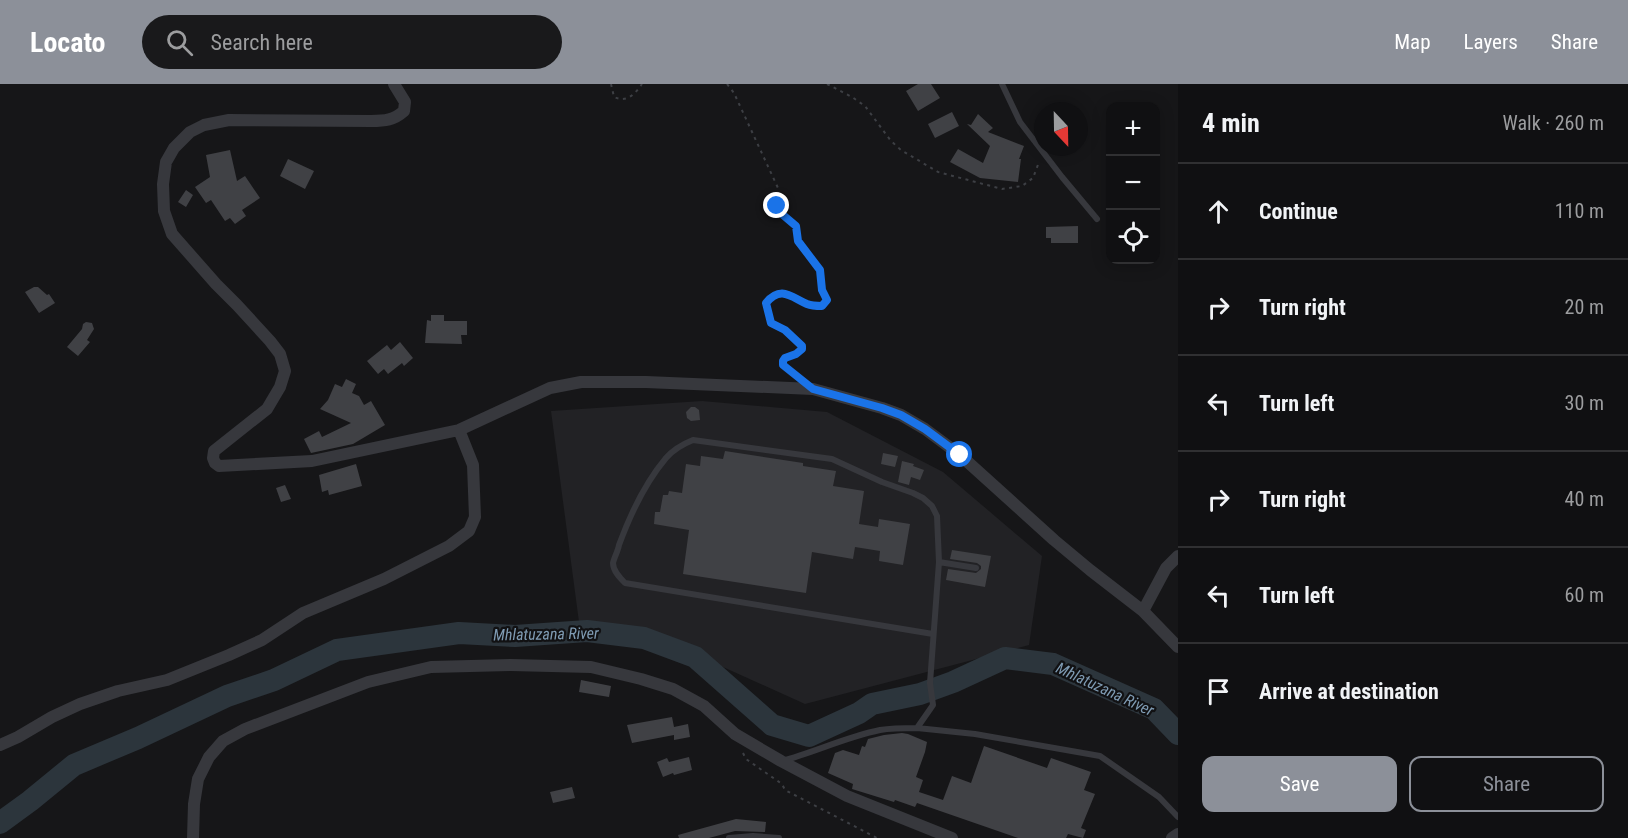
<!DOCTYPE html>
<html lang="en">
<head>
<meta charset="utf-8">
<style>
	:root { --surface:#101012; --page:#19191b; --text:#f1f3f6; --muted:#9c9d9f; --line:#303032; --accent:#8c9099 }
	body { margin:0; font-family:"Roboto Condensed",sans-serif; background:var(--page); color:var(--text) }
	.controls { position:absolute; right:18px; top:18px; display:grid; overflow:hidden; border-radius:12px; box-shadow:0 3px 15px #0003 }
	.controls button { width:54px; height:54px; display:grid; place-items:center; padding:0; border:0; border-bottom:2px solid var(--line); background:var(--surface); color:var(--text); font:30px sans-serif }
	.compass { position:absolute; left:1034px; top:18px; width:54px; height:54px; border-radius:50%; background:var(--surface); box-shadow:0 3px 15px #0003; rotate:158deg }
	.stop { position:absolute; width:18px; height:18px; margin:-14px; border:4px solid #1a73e8; border-radius:50%; background:#fff }
	.stop.end { background:#1a73e8; border-color:#fff; box-shadow:0 2px 6px #0008 }
	.list { margin:0; padding:0; list-style:none }
	h2 { display:flex; justify-content:space-between; align-items:center; height:78px; margin:0; padding:0 24px; font-size:26px }
	h2 small { font-size:20px; font-weight:400; color:var(--muted) }
	.list li { display:grid; grid-template-columns:39px 1fr auto; gap:18px; align-items:center; box-sizing:border-box; height:96px; padding:0 24px; border-top:2px solid var(--line) }
	.list b { display:block; font-size:22px; white-space:nowrap }
	.list em { font-size:20px; font-style:normal; color:var(--muted) }
	.actions { display:flex; gap:12px; padding:18px 24px }
	.actions a { flex:1; padding:14px 0; border:2px solid var(--accent); border-radius:12px; text-align:center; font-size:21px; color:var(--accent) }
	.actions .main { background:var(--accent); color:#fff }
	.icon { flex:none; width:33px; height:33px; fill:none; stroke:currentColor; stroke-width:2; stroke-linecap:round; stroke-linejoin:round }
	.map { position:relative; flex:none; width:1178px; height:754px; overflow:hidden }
	header { display:flex; align-items:center; gap:36px; box-sizing:border-box; height:84px; padding:0 30px; background:var(--accent); color:#fff }
	header strong { font-size:28px }
	nav { display:flex; gap:33px; margin-inline-start:auto; font-size:21px }
	.search { width:420px; height:54px; background:var(--page); display:flex; align-items:center; gap:15px; box-sizing:border-box; padding:0 21px; border-radius:33px; color:var(--muted); font-size:22px }
	main { display:flex }
	aside { flex:1; background:var(--surface) }
	.map>svg:first-child { display:block }
	.built { fill:#222225 }
	.lines { fill:none; stroke-linecap:round; stroke-linejoin:round }
	.river { stroke:#2c353c; stroke-width:22 }
	.building { fill:#404145 }
	.path { stroke:#3d3f44; stroke-width:2; stroke-dasharray:3 4.5; stroke-linecap:butt }
	.service { stroke:#37383d; stroke-width:6 }
	.minor { stroke:#37383d; stroke-width:12 }
	.route { stroke:#1a73e8; stroke-width:8 }
	.labels { text-anchor:middle; dominant-baseline:central; stroke-width:4.5; stroke-linejoin:round; paint-order:stroke }
	.water-label { font-size:16px; font-style:italic; fill:#7f9bb3; stroke:#111113 }
</style>
</head>
<body>
<header>
<strong>Locato</strong>
<div class="search"><svg class="icon" aria-label="search" viewBox="0 0 24 24"><circle cx="10" cy="10" r="6"/><path d="M15 15l6 6"/></svg>Search here</div>
<nav><a>Map</a><a>Layers</a><a>Share</a></nav>
</header>
<main>
<div class="map">
<svg width="1178" height="754" viewBox="0 0 1178 754">
	<rect width="100%" height="100%" fill="#161618"/>
	<path class="built" d="M702,317l125,11 116,60 99,84 -13,89 -224,59 -133,-60 -93,-22 -28,-211z"/>
	<g class="lines">
		<path class="river" d="M0,739l30,-22 44,-36 64,-27 89,-42 47,-16 63,-30 122,-17 56,3 72,-5 57,7 51,19 77,68 37,11 50,-23 13,-9 48,-10 33,-12 52,-24 48,6 101,45 24,25"/>
	</g>
	<path class="building" d="M918,0h13l9,14 -22,13 -12,-20z
		M952,28l7,14 -24,12 -7,-14z
		M978,30l15,14 -5,4 36,14 -5,13h2l-3,23 -38,-4 -30,-16 8,-13 25,14 7,-17 -23,-22 4,1z
		M230,66l7,31 8,-5 15,22 -18,12 4,6 -11,8 -5,-6 -5,3 -14,-21 -5,3 -11,-16 15,-10 -4,-22z
		M288,75l26,12 -9,18 -25,-13z
		M186,106l7,5 -7,12 -8,-5z
		M1078,142v17h-27v-5h-5v-11z
		M34,203h4l9,8 2,-1 6,9 -16,10 -14,-21z
		M431,231h13v6h23v14h-6l1,9 -37,-1 2,-23 4,1z
		M86,238l6,1 2,6 -7,11 3,2 -12,14 -11,-9 15,-18 1,-5z
		M400,258l13,16 -9,8 -2,-3 -14,11 -4,-5 -6,5 -11,-13 20,-16 4,5z
		M346,295l10,5 -4,9 7,3 5,9 7,-4 14,24 -32,19 -42,9 -7,-14 15,-8 3,6 29,-14 -31,-14 8,-9 7,-16 7,3z
		M691,323h4l4,3 1,10 -9,1 -4,-3 -1,-6z
		M725,367l78,12v3l33,5 -3,15 31,5 -5,33 19,3 1,-8 31,5 -7,41 -24,-4 1,-10 -25,-4 -2,12 -41,-7 -6,41 -123,-19 6,-44 -35,-6 1,-12h5l3,-17h5l1,-4 13,2 4,-29 14,2 1,-10 22,3z
		M883,369l15,3 -3,11 -14,-3z
		M902,377l12,3 -1,2 11,4 -4,10 -9,-3 -2,8 -11,-3z
		M356,380l6,22 -33,9 -1,-5 -6,2 -3,-17z
		M285,401l6,14 -10,3 -5,-14z
		M952,466l39,6 -6,31 -39,-7 2,-11 28,4 5,-4v-3l-4,-3 -27,-4z
		M581,596l30,6 -2,11 -30,-5z
		M672,633l2,10 14,-3 2,13 -16,3v-5l-42,8 -5,-18z
		M902,649l6,1 19,8 -2,10 -9,25 7,3 -4,12 24,8 9,-24 19,7 13,-37 63,22 4,-10 40,14 -7,18 11,4 -14,34 5,2 -3,8 -15,-4 -2,4h-48l-101,-35 -2,4 -20,-7 -1,2 -42,-13 1,-5 -25,-11 7,-20 8,-3 16,5 3,-9 3,1 3,-8 16,-4z
		M689,673l3,13 -18,5 -1,-2 -10,4 -6,-15 10,-4 2,4z
		M572,703l3,11 -22,5 -3,-11z
		M736,735l30,3 -1,10 -30,-1 -26,7h-30l-1,-3z"/>
	<g class="lines">
		<path class="path" d="M611,0l3,13c13,6 21,-3 28,-13
			M727,0l7,9 44,95 -1,18 6,9 13,11 2,15 22,29 2,20 5,10 -5,6c-5,0 -10,0 -15,-2 -16,-7 -26,-19 -40,-1l4,20 14,7 17,16v3c-8,7 -20,6 -19,16l13,11
			M827,0l25,13 13,9 26,35 10,9 37,22 64,17 20,-3 11,-8 6,-16
			M743,669l3,6 36,25 3,6 92,48"/>
		<path class="service" d="M1002,0l18,38 42,55 35,42
			M939,478l37,6
			M917,644l58,6 125,22 59,41 19,20
			M782,677c33,-9 64,-24 98,-31 12,-2 24,-2 37,-2l16,-23 -3,-22 9,-121 -2,-46 -5,-10 -9,-8 -10,-5 -31,-11 -50,-23 -139,-19c-10,4 -20,10 -27,18 -21,25 -36,57 -47,87 -1,6 -5,13 -6,18 0,8 7,15 12,20l308,51
			M729,754l24,-2 26,2"/>
		<path class="minor" d="M394,0l11,18 -1,9c-10,9 -19,10 -33,10l-142,-1 -25,5 -14,7 -16,16 -8,14 -3,22 1,27 8,23 44,50 21,21 33,36 10,13 5,17 -5,16 -13,22 -53,42 -1,7 2,5 4,3 93,-5 147,-31 91,-42 31,-6h65l167,7 69,19 19,7 24,14 35,26 94,85 36,30 53,41 35,36
			M1143,527l23,-43 12,-12
			M0,661l18,-8 34,-20 28,-13 38,-13 49,-11 62,-25 33,-15 41,-27 81,-34 65,-33 20,-15 6,-14 -2,-52 -14,-35
			M193,754l1,-34 4,-25 11,-22 14,-16 22,-12 123,-47 63,-15 80,-2 80,2 50,12 32,10 31,17 31,28 46,27 66,35 105,42
			M1172,754l6,-4"/>
	</g>
	<g class="lines">
		<path class="route" d="M777,122l6,9 13,11 2,15 22,29 2,20 5,10 -5,6c-5,0 -10,0 -15,-2 -16,-7 -26,-19 -41,-1l5,20 14,7 17,16v3l-6,5 -11,4 -2,3v4l30,24 69,19 19,7 24,14 35,26"/>
	</g>
	<g class="labels">
		<g class="water-label">
			<text transform="translate(546 550) rotate(-1)">Mhlatuzana River</text>
			<text transform="translate(1105 605) rotate(25)">Mhlatuzana River</text>
		</g>
	</g>
</svg>
<div class="controls">
<button>+</button>
<button>−</button>
<button><svg class="icon" aria-label="locate" viewBox="0 0 24 24"><circle cx="12" cy="12" r="6"/><path d="M12 2v4M12 18v4M2 12h4M18 12h4"/></svg></button>
</div>
<svg class="compass" viewBox="-18 -18 36 36"><path d="M0-13l5 13h-10z" fill="#e53935"/><path d="M0 13l5-13h-10z" fill="#9c9d9f"/></svg>
<div class="stop" style="left:960px;top:371px"></div>
<div class="stop end" style="left:777px;top:122px"></div>
</div>
<aside>
<h2>4 min<small>Walk · 260 m</small></h2>
<ul class="list">
<li><svg class="icon" aria-label="ahead" viewBox="0 0 24 24"><path d="M12 20V5M6 11l6-6 6 6"/></svg><div><b>Continue</b></div><em>110 m</em></li>
<li><svg class="icon" aria-label="right" viewBox="0 0 24 24"><path d="M7 20v-9h11M14 6l5 5-5 5"/></svg><div><b>Turn right</b></div><em>20 m</em></li>
<li><svg class="icon" aria-label="left" viewBox="0 0 24 24"><path d="M17 20v-9H6M10 6l-5 5 5 5"/></svg><div><b>Turn left</b></div><em>30 m</em></li>
<li><svg class="icon" aria-label="right" viewBox="0 0 24 24"><path d="M7 20v-9h11M14 6l5 5-5 5"/></svg><div><b>Turn right</b></div><em>40 m</em></li>
<li><svg class="icon" aria-label="left" viewBox="0 0 24 24"><path d="M17 20v-9H6M10 6l-5 5 5 5"/></svg><div><b>Turn left</b></div><em>60 m</em></li>
<li><svg class="icon" aria-label="arrive" viewBox="0 0 24 24"><path d="M6 21V4h12l-3 4 3 4H6"/></svg><div><b>Arrive at destination</b></div></li>
</ul>
<div class="actions"><a class="main">Save</a><a>Share</a></div>
</aside>
</main>
</body>
</html>
